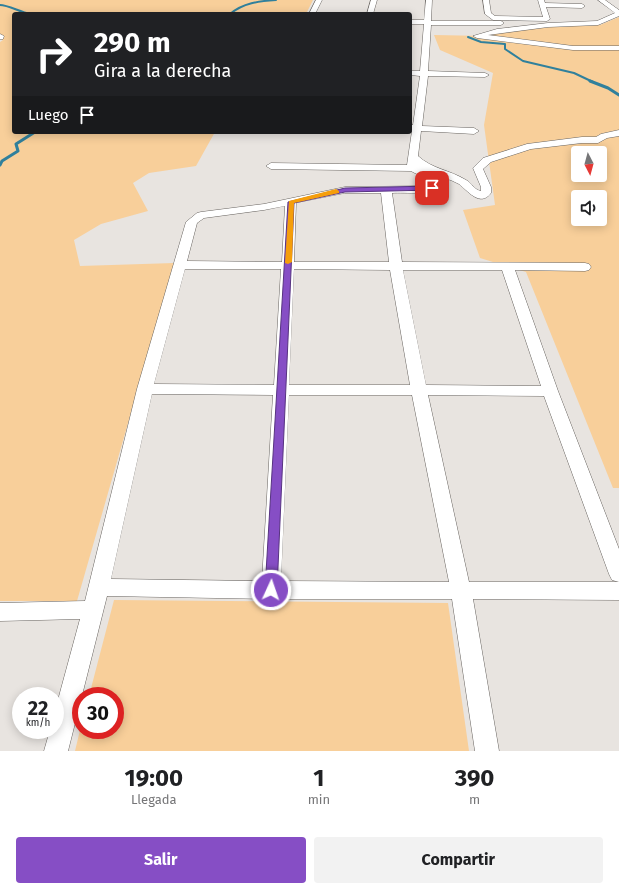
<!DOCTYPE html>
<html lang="es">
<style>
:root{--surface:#fff;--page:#f2f2f2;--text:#202124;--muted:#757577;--accent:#864ec5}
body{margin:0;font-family:"Fira Sans",sans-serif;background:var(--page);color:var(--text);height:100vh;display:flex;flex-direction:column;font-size:15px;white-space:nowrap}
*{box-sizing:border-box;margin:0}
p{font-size:13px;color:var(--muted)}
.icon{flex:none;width:22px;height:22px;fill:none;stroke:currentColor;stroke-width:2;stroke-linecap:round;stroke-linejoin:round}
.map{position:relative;height:751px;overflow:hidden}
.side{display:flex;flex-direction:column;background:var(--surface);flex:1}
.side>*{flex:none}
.banner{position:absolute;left:12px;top:12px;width:400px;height:122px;border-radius:4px;box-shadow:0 2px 10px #0003;background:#202124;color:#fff;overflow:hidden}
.needle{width:26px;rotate:174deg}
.buttons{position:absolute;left:571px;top:146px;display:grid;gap:8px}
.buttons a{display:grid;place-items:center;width:36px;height:36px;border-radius:4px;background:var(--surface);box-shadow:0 2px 10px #0003;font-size:20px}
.speed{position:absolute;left:12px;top:687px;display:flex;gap:8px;font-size:20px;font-weight:700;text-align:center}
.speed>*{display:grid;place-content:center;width:52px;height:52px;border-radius:50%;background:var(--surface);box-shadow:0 2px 10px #0003;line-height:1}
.speed small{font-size:10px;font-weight:400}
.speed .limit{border:6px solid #d22;background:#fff;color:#111}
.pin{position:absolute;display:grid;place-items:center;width:34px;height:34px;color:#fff;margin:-17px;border-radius:8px;box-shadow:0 2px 6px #0006}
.me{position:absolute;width:44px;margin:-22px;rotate:3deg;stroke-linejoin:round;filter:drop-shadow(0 0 3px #0008)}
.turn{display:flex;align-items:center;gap:14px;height:84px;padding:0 16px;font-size:18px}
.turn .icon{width:52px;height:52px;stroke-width:2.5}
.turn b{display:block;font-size:28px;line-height:34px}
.then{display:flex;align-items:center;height:38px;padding:0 16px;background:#0003;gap:8px;font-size:15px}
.eta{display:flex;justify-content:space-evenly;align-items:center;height:68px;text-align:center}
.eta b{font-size:24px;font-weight:700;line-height:28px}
.action{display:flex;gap:8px;margin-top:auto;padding:8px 16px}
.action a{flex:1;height:46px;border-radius:4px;background:var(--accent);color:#fff;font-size:16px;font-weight:700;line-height:46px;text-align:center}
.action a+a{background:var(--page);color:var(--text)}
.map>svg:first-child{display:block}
</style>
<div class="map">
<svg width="619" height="751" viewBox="0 0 619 751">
<rect width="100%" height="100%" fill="#e8e4e0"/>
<g fill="#f8cf9a" fill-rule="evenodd">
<polygon points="0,0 313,0 306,14 14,14 14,132 215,132 196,166 149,173 133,183 148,211 101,224 74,240 80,266 174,263 77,601 0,601 0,42 3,40 0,38"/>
<path d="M619 17V488H613L526 272 480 258 463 210 495 205 484 125 493 73 440 50 434 35 487 36 501 32 553 27 600 25ZM578 153H600V175H578ZM578 197H600V219H578Z"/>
<polygon points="114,600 448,603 469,751 75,751 81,726 81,730 115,730 115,696 89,696"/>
</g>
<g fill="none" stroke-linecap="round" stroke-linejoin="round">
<g stroke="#30809c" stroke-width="2">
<path d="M0 5C8 5 20 12 30 14"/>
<path d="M230 14C243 3 259 1 276 0"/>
<polyline points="468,37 481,42 505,44 505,49 523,61 574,73 593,82"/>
</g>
<g stroke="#30809c" stroke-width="3">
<polyline points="590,81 608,88 619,95"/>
<polyline points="0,165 2,161 18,151 16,144 35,132"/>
</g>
<defs>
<g id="street">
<polygon points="316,0 322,0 315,14 309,14"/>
<polygon points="371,0 377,0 373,14 367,14"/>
<path d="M426 0H432L431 21H501L504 23 501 25H431L428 71 485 73 489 75 485 77 428 76 422 126 474 128 479 131 474 134 421 131 418 156C432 169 450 170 466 180 472 183 474 190 481 191V187L473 168 483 158 527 144 582 137H596L601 134 619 130V136L607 138 598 143H582L531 149 491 162 483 169 491 187V193C480 208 467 190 459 184 450 179 441 177 432 173L442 185C434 196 405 192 392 193L402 262 585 263 589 264 591 267 589 270 585 271 515 270 558 391 619 549V582L612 580 609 574 544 396 428 395 469 582H619V600L473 599 499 751H475L452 599H271L107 596 68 751H44L50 730H55V711L80 619 0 621V603L85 601 137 389 186 222 197 213 201 212 264 204 345 187 423 186 431 184 426 179 411 171 271 169 266 166 271 163 407 165 412 131H410V125H413L420 76 410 75V71H420L424 24H410V20H424ZM345 193H381L389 262H294L296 203ZM285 206 282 262 187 261 197 223 204 218 264 210ZM185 269H281L274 385 154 384ZM294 269 390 270 410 385H289ZM403 270H502L541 386 426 385ZM152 394 273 395 262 581 111 579ZM289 395H412L449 582 281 581Z"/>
<polygon points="483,0 489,0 491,13 495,16 543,17 538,0 544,0 545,3 582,4 585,6 582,8 546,7 550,19 547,21 493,20 485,14"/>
<polygon points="598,0 605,0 619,10 619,16 598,25 548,27 488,35 573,46 619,46 619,50 573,50 477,38 473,36 497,29 548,23 597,21 615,13"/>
<polygon points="0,34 4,36 3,39 0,39"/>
</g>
</defs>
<use href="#street" stroke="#686460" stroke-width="1"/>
<use href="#street" fill="#fff" fill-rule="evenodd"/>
</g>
<polygon fill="#864ec5" stroke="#573380" points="432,186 434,187 434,190 345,192 294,203 277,590 275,594 271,596 267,594 265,590 288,202 345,188"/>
<polygon fill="#f59e0b" points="336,189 339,191 339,193 294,203 292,262 288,264 285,263 289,201"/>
</svg>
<div class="buttons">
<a><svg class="needle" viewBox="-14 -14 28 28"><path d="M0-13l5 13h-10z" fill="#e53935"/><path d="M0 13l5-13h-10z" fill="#757577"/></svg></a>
<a><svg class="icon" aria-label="sound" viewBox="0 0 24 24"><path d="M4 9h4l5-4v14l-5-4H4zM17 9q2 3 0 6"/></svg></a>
</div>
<div class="speed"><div>22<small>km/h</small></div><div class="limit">30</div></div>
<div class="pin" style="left:432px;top:188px;background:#d93025"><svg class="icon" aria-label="arrive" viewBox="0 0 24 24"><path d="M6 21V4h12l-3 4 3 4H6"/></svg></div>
<svg class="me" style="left:271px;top:590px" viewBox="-20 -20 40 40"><circle r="17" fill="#864ec5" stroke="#fff" stroke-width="3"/><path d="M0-11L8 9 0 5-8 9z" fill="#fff"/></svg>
<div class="banner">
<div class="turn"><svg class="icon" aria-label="right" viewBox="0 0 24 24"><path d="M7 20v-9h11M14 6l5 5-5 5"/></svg><div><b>290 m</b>Gira a la derecha</div></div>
<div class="then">Luego<svg class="icon" aria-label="arrive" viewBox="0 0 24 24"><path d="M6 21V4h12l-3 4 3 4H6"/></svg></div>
</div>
</div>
<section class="side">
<div class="eta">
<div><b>19:00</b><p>Llegada</p></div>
<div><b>1</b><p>min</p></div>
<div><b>390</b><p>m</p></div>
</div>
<div class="action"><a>Salir</a><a>Compartir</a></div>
</section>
